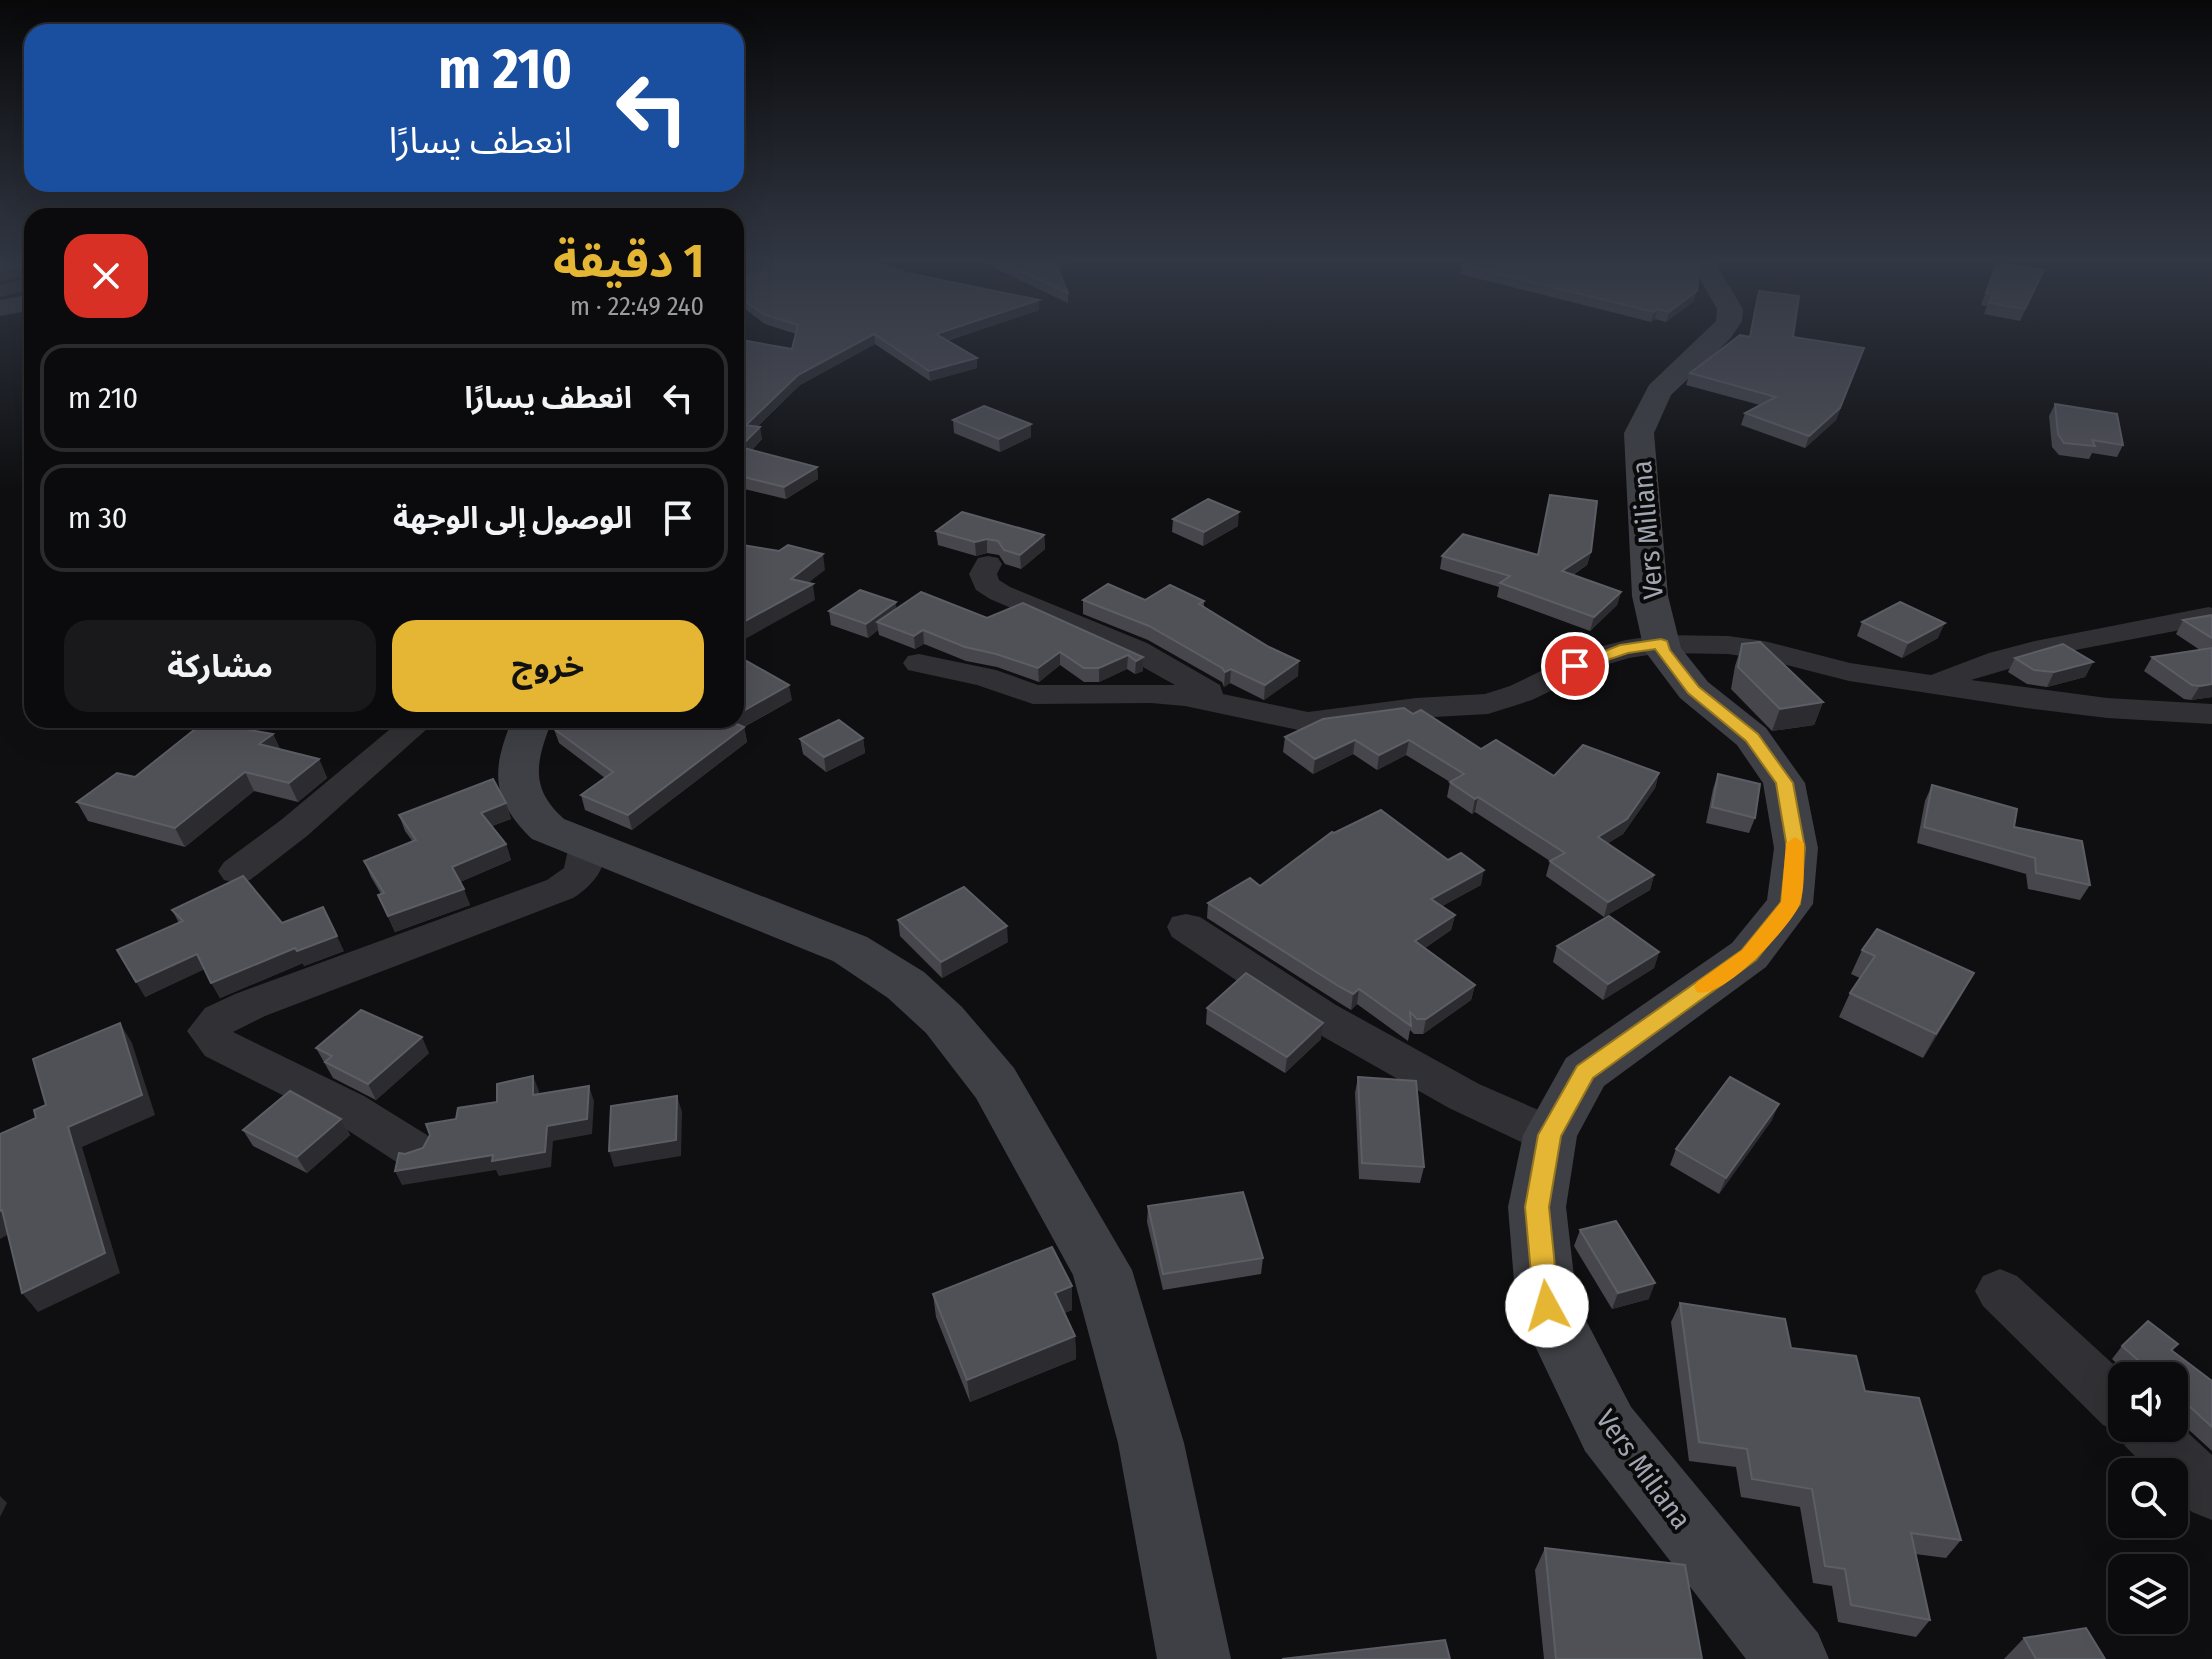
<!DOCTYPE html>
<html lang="ar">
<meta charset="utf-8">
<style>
:root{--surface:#0b0b0d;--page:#19191b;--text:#f1f3f6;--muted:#9a9b9d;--line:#2b2b2e;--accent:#e5b633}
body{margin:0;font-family:"Fira Sans Condensed","Noto Sans Arabic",sans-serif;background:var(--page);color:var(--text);direction:rtl;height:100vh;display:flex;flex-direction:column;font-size:30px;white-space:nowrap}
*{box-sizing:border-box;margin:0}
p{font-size:26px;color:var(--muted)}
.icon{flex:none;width:44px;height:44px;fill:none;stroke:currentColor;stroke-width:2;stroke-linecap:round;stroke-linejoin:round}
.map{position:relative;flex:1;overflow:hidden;direction:ltr}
.side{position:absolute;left:24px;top:208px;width:720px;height:520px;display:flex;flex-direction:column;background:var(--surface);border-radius:24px;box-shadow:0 8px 32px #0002,0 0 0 2px var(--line);direction:rtl}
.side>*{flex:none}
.top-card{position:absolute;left:24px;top:24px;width:720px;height:168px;border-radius:24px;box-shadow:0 8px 32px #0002,0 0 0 2px var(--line);direction:rtl;background:#1a4fa0;color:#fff;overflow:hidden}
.buttons{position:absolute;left:2108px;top:1362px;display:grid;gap:16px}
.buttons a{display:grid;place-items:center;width:80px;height:80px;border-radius:16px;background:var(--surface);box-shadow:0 8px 32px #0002,0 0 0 2px var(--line);font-size:40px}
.pin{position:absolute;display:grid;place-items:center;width:68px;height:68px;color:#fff;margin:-34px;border:4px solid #fff;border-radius:50%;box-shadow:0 2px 8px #0007}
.me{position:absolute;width:88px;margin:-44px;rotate:354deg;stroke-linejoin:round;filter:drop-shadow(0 0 6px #0008)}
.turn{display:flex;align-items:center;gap:28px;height:168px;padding:0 40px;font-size:36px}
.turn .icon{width:104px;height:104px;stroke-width:2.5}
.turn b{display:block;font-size:56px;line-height:68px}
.round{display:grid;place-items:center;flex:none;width:84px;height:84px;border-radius:24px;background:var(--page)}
.overview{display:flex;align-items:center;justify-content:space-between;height:136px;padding:0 40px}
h1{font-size:48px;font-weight:700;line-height:60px;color:var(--accent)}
.action{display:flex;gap:16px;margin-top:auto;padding:16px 40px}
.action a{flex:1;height:92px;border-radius:24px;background:var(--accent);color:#111;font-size:32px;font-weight:700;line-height:92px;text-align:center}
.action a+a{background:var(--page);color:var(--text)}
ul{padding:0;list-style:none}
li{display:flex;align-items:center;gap:24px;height:108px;margin:0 16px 12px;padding:0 24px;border:4px solid var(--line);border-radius:24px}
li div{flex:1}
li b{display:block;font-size:30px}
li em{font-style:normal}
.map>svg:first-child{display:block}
</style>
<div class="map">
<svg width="2212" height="1659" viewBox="0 0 2212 1659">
<rect width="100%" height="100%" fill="#0f0f11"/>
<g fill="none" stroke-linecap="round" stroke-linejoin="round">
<g fill="#313135" fill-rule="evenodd">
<polygon points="32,277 32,289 0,297 0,285"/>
<polygon points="988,556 998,558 1002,564 997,574 999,580 1010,587 1147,643 1220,685 1223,694 1308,712 1416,698 1485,694 1510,686 1580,652 1626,640 1661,635 1728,636 1764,641 1850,663 1931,675 1989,653 2035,641 2209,607 2212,608 2212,624 2070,651 1971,680 2107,698 2212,704 2212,724 2107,718 2026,708 1849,681 1763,659 1728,654 1661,653 1629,658 1602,666 1532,700 1488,714 1416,718 1308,732 1185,706 1151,703 1033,704 977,685 908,670 903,663 908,656 919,654 996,670 1038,685 1175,685 1125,657 990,599 976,590 969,574 978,558"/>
<polygon points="401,720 437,720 307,836 250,880 237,883 224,880 218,871 224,862 281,820"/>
<path d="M587 833 600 837C615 860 593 886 573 898L265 1016 233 1032 364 1096 427 1135 434 1148 427 1161 411 1166 395 1161 332 1120 205 1056 187 1031 205 1008 235 994 547 880 564 868 569 845 574 837Z"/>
<polygon points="1186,914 1200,917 1336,1005 1479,1084 1566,1122 1572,1135 1566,1148 1550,1153 1534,1148 1449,1108 1306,1027 1172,937 1167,927 1172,917"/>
<polygon points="2000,1269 2017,1276 2126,1376 2122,1376 2122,1428 2174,1428 2174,1420 2212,1455 2212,1520 2192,1512 2174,1494 2174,1472 2151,1472 2125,1446 2118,1431 2103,1425 1983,1306 1975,1291 1983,1276"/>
</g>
<g fill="#3f4045" fill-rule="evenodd">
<path d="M736 259H757L767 268C762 281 749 287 736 290V273L742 270 736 266Z"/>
<polygon points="1689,259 1713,259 1743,309 1742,321 1730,339 1671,395 1654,433 1668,596 1681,648 1708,682 1766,728 1805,783 1818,848 1813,904 1766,967 1604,1086 1577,1136 1566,1207 1577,1303 1631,1407 1818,1633 1829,1659 1746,1659 1585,1451 1516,1306 1508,1207 1523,1135 1566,1058 1732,943 1767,900 1774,848 1763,783 1737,745 1680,698 1644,650 1632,596 1624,433 1649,385 1716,321 1717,309"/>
<polygon points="32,294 32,310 0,316 0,300"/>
<path d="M512 720H552C537 760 528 787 564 819L867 937 924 972 962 1007 1014 1068 1132 1270 1184 1443 1231 1659H1157L1118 1443 1073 1275 976 1098 926 1033 888 998 833 961 532 839C491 799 491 771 512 720Z"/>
</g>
</g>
<g fill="#46464c">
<polygon points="760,259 864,259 907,273 1039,310 947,341 977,368 930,381 875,344 800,385 757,427 762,439 752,450 817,467 818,479 786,499 736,487 736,339 792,349 796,334 765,324 736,302 736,283 759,273 765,263"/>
<polygon points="976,259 1078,259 1058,270 1068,293 1068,303"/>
<polygon points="1997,263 2044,270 2020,321 1984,314 1987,306 1981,305"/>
<polygon points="1462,265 1694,301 1666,322 1655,319 1651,322 1460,274"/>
<polygon points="1759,291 1793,337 1864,348 1836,420 1805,448 1741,425 1745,413 1760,405 1686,385 1690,373 1749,337"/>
<polygon points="2055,404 2123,445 2117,457 2092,453 2089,459 2059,455 2052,447 2049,416"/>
<polygon points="953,420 1031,424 1031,437 1000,452 954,433"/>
<polygon points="1173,519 1238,526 1203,546 1172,532"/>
<polygon points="936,531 1044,535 1045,549 1021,569 1005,564 999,555 987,553 976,556 938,545"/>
<polygon points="1591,552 1587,565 1573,575 1621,592 1617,605 1590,631 1497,597 1499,587 1440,569 1442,556 1538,555"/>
<polygon points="1083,600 1204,601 1204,607 1298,676 1264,700 1230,683 1224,687 1222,682 1148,640 1083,614"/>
<polygon points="896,609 987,618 1143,657 1143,671 1135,674 1127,669 1099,682 1084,682 1060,665 1039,682 997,667 966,661 924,644 915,649 879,635 878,630 868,638 831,625 829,611"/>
<polygon points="2212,615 2212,697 2191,700 2184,699 2144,671 2152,657 2200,650 2176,634 2183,620"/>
<polygon points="1862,622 1938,638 1902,658 1857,636"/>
<polygon points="1742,644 1823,702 1814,725 1772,731 1731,689 1735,666"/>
<polygon points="2015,658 2093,662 2085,677 2047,687 2027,684 2008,672"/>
<polygon points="792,700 744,727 747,742 632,830 585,810 581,795 605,778 559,743 554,729"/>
<polygon points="1413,714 1481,749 1554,776 1659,773 1655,788 1623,834 1608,843 1654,875 1650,890 1604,917 1546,876 1550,861 1475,812 1472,814 1447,797 1450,782 1406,755 1377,770 1353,754 1313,774 1283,752 1285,737"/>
<polygon points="273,734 280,749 319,759 327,778 298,802 254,791 185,847 88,821 77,802 135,777"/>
<polygon points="863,738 865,753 826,772 803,754 800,739"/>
<polygon points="1718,774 1755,818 1749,833 1706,823 1713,789"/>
<polygon points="1932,785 2014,827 2090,885 2080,900 2028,889 2026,874 1917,843 1925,801"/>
<polygon points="506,803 511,819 492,826 506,844 511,860 460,882 470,905 395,932 378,895 381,894 371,877 364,861 413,842 405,831 399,815"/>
<polygon points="1334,833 1448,860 1481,885 1442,906 1455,915 1451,930 1425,948 1475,985 1471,1000 1423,1034 1414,1034 1410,1030 1408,1041 1357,1004 1351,1010 1338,1002 1207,918 1208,903 1260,886"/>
<polygon points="172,910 282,923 344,951 304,966 303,963 220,998 204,969 145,997 179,923"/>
<polygon points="898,920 1008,942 942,978 900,936"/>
<polygon points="1557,946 1659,952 1654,968 1603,1000 1553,962"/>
<polygon points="1862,950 1974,973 1961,996 1923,1058 1839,1017 1850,993 1860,978 1851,974"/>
<polygon points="1207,1008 1321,1039 1285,1073 1206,1024"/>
<polygon points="316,1048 429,1053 376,1100 333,1078"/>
<polygon points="1358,1077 1424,1167 1420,1183 1359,1179 1355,1093"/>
<polygon points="341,1119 350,1135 307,1173 253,1146 243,1130"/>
<polygon points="1772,1120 1719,1194 1670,1165 1676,1149"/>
<polygon points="1148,1206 1263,1258 1261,1274 1163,1290 1147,1222"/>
<polygon points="1580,1230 1649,1299 1612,1309 1574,1246"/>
<polygon points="933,1294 1072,1310 1064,1313 1075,1336 1076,1359 970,1402 936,1317"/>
<polygon points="1680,1303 1791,1348 1865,1391 1961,1540 1946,1558 1915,1554 1930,1620 1916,1637 1838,1622 1832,1586 1813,1583 1800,1507 1741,1497 1736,1467 1689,1461 1671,1322"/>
<polygon points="2178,1344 2172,1351 2212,1381 2212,1451 2177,1419 2174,1422 2174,1376 2128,1376 2128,1374 2112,1359 2122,1346"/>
<polygon points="1545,1548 1702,1659 1544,1659 1535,1570"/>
<polygon points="2024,1638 2105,1659 2004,1659"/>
</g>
<g fill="#2c2c30">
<polygon points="1062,259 1078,259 1056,272 1055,262"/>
<polygon points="29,265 32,275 0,282 0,271"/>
<polygon points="1697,291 1694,301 1666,322 1669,312"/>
<polygon points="1039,300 1039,310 936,344 936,334"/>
<polygon points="1657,309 1655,319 1651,322 1654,312"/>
<polygon points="874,334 875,344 800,385 746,437 744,427 798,375"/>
<polygon points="1864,348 1836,420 1805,448 1809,436"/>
<polygon points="977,358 977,368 930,381 929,371"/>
<polygon points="1031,424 1031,437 1000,452 999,439"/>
<polygon points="760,427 762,439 743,459 740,447"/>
<polygon points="817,467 818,479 786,499 784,487"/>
<polygon points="1239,512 1238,526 1203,546 1204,532"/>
<polygon points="1044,535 1045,549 1021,569 1020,555"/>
<polygon points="987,539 987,553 976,556 975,542"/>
<polygon points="1591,552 1587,565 1558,584 1562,571"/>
<polygon points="823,554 825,570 794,594 813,584 815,600 736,644 736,626 791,579"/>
<polygon points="1621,592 1617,605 1590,631 1594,617"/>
<polygon points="896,602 897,617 877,622 878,630 868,638 866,624"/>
<polygon points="1945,623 1938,638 1902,658 1908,643"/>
<polygon points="923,630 924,644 915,649 914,636"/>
<polygon points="1060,652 1060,665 1039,682 1038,668"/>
<polygon points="1128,655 1127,669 1099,682 1099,668"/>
<polygon points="1143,657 1143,671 1135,674 1136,661"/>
<polygon points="1299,661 1298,676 1264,700 1265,685"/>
<polygon points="2093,662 2085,677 2047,687 2054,672"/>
<polygon points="1231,669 1230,683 1224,687 1225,672"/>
<polygon points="2212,684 2212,697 2191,700 2200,686"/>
<polygon points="789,685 792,700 729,735 726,720 736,720 736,715"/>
<polygon points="1823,702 1814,725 1772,731 1780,709"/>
<polygon points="744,727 747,742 632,830 628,815"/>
<polygon points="273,734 281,752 259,744"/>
<polygon points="863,738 865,753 826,772 824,757"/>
<polygon points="1355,740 1353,754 1313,774 1315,759"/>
<polygon points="1409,740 1406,755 1377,770 1379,755"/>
<polygon points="319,759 327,778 298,802 289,783"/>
<polygon points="245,772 254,791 185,847 175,828"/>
<polygon points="1659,773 1655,788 1623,834 1594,852 1598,837"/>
<polygon points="1478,797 1475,812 1472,814 1475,799"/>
<polygon points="506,803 511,819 487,828 481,813"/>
<polygon points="506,844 511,860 458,883 452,867"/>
<polygon points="1484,870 1481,885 1428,914 1431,899"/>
<polygon points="1654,875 1650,890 1604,917 1608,902"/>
<polygon points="464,889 470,905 395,932 388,916"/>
<polygon points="1455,915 1451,930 1413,956 1415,941"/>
<polygon points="1007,926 1008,942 942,978 941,962"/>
<polygon points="337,936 344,951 304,966 303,963 220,998 211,983 295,948"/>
<polygon points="1659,952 1654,968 1603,1000 1608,984"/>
<polygon points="197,954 205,969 145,997 136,982"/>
<polygon points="1974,973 1961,996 1923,1058 1936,1034"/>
<polygon points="1475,985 1471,1000 1423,1034 1426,1019"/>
<polygon points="1359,989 1357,1004 1351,1010 1353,994"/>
<polygon points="120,1023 132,1043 155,1115 82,1147 120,1273 38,1312 22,1293 68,1127"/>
<polygon points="1323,1023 1321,1039 1285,1073 1287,1057"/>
<polygon points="422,1037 429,1053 376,1100 368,1084"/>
<polygon points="533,1076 539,1091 539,1110 533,1095"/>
<polygon points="589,1086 594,1101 592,1134 553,1141 551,1167 499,1176 496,1170 402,1185 395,1171 493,1155 547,1126"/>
<polygon points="677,1096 682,1112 681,1156 614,1167 609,1151"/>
<polygon points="1779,1104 1772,1120 1719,1194 1726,1178"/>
<polygon points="341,1119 350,1135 307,1173 297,1157"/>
<polygon points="2,1210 18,1229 0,1239 0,1211"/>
<polygon points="1655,1283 1649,1299 1612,1309 1618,1293"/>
<polygon points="1072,1286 1072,1310 1056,1317 1055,1293"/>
<polygon points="1075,1336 1076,1359 970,1402 967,1380"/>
<polygon points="0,1496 7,1503 0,1517"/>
</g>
<g fill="#505057" stroke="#5c5e65" stroke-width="2">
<polygon points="0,259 32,259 32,308 26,303 30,300 29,265 0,271"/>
<polygon points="768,259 864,259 907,273 1039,300 936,334 977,358 929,371 874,334 798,375 746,425 736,424 736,339 792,349 798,325 763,314 736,294 736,283 759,273"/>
<polygon points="995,259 1062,259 1055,262 1068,293"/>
<polygon points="1472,259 1695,259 1699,268 1697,291 1669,312 1657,309 1654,312 1462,265"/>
<polygon points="1997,263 2044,270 2025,309 1989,303 1993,294 1986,293"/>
<polygon points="1759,291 1799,296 1793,337 1864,348 1840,408 1809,436 1745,413 1776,397 1690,373 1740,335 1750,337"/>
<polygon points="2055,404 2117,414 2123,445 2092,440 2095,446 2064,443 2058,434"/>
<polygon points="984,406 1031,424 999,439 953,420"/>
<polygon points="736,424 760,427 740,447 817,467 784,487 736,475"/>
<polygon points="1550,495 1597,501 1591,552 1562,571 1621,592 1594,617 1500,583 1510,576 1442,556 1463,534 1538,555"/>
<polygon points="1208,499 1239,512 1204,532 1173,519"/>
<polygon points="962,512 1044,535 1020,555 1004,550 998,541 987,539 975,542 936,531"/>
<polygon points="736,544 779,551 788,545 823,554 791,579 813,584 736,626"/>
<polygon points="1108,584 1145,600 1170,585 1204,601 1199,604 1269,647 1299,661 1265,685 1231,669 1225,672 1222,668 1149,626 1083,600"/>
<polygon points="860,590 896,602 866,624 829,611"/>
<polygon points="921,592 987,618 1023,603 1143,657 1136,661 1128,655 1099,668 1084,668 1060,652 1038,668 996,654 965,647 923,630 914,636 877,622"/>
<polygon points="1900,602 1945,623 1908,643 1862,622"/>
<polygon points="2212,615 2212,638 2183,620"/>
<polygon points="1760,642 1823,702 1780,709 1738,667 1742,644"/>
<polygon points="2063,644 2093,662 2054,672 2034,670 2015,658"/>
<polygon points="2212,648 2212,684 2200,686 2192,685 2152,657"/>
<polygon points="736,655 789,685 736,715"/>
<polygon points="1404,708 1413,714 1421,710 1481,749 1496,740 1554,776 1583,745 1659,773 1627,819 1598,837 1654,875 1608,902 1550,861 1565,853 1478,797 1475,799 1450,782 1464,774 1409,740 1379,755 1355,740 1315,759 1285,737 1323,719"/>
<polygon points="573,720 727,720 744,727 628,815 581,795 613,772 554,729"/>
<polygon points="839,720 863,738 824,757 800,739"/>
<polygon points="204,722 273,734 259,744 319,759 289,783 245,772 175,828 77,802 117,773 135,777"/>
<polygon points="1718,774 1760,784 1755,818 1712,807"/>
<polygon points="493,779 506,803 481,813 506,844 452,867 464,889 388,916 378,895 384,893 364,861 416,840 399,815"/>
<polygon points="1932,785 2017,809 2014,827 2082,841 2090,885 2036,873 2035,858 1924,827"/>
<polygon points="1381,810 1448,860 1461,853 1484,870 1431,899 1455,915 1415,941 1475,985 1426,1019 1417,1019 1410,1012 1411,1026 1359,989 1353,994 1340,987 1208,903 1250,878 1260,886 1332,832 1334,833"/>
<polygon points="243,876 282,923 323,907 337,936 297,951 295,948 211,983 197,954 136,982 117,950 183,921 172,910"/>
<polygon points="964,887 1007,926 941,962 898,920"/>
<polygon points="1609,916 1659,952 1608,984 1557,946"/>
<polygon points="1877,929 1974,973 1936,1034 1850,993 1875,956 1862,950"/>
<polygon points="1246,973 1323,1023 1287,1057 1207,1008"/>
<polygon points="361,1010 422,1037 368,1084 325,1062 332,1056 316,1048"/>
<polygon points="120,1023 142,1095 68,1127 105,1253 22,1293 2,1210 0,1211 0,1134 36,1118 34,1110 46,1105 33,1059"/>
<polygon points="533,1076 533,1095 589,1086 587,1119 547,1126 545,1152 492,1161 493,1155 395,1171 399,1153 405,1154 423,1148 430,1135 426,1124 456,1119 458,1108 497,1102 497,1084"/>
<polygon points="1358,1077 1416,1081 1424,1167 1362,1163"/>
<polygon points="1730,1077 1779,1104 1726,1178 1676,1149"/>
<polygon points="290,1091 341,1119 297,1157 243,1130"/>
<polygon points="677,1096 676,1140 609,1151 611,1106"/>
<polygon points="1243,1192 1263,1258 1163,1274 1148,1206"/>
<polygon points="1616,1221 1655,1283 1618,1293 1580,1230"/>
<polygon points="1052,1247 1072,1286 1055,1293 1075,1336 967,1380 933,1294"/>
<polygon points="1680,1303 1785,1319 1791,1348 1856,1356 1865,1391 1919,1398 1961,1540 1911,1533 1930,1620 1851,1605 1845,1569 1825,1566 1812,1489 1752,1479 1747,1449 1699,1442"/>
<polygon points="2148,1321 2178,1344 2171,1350 2212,1381 2212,1427 2188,1405 2184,1405 2183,1412 2174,1412 2174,1376 2136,1376 2139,1361 2122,1346"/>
<polygon points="1545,1548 1685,1565 1702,1659 1556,1659"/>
<polygon points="2086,1628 2105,1659 2036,1659 2024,1638"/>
<polygon points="1445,1640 1450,1659 1282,1659"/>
</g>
<linearGradient id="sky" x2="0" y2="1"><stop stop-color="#080809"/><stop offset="0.53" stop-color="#313743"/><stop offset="1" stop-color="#313743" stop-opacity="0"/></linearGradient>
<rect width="2212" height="491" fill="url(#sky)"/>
<polygon fill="#e5b633" stroke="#957621" stroke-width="2" points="1661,639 1667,641 1670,650 1699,687 1758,734 1793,783 1805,848 1800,904 1756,960 1593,1078 1561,1136 1549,1207 1559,1306 1556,1314 1547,1317 1538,1314 1534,1306 1525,1207 1538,1135 1577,1066 1742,950 1781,902 1787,848 1776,783 1746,741 1688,693 1655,649 1628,653 1575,671 1567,666 1620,645"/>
<path fill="#f59e0b" d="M1795 837 1804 843C1803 861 1806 889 1799 906 1788 929 1723 1000 1697 992L1694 987 1697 982 1742 950 1781 902 1786 843Z"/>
<g text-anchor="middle" stroke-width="8" stroke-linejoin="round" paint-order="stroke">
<g font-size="28" fill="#a1a5b1" stroke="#0a0a0b">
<text transform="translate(1647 530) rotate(-95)" y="10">Vers Miliana</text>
<text transform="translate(1644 1469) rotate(54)" y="10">Vers Miliana</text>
</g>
</g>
</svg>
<div class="buttons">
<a><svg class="icon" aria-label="sound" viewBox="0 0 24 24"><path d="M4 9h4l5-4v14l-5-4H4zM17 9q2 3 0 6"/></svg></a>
<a><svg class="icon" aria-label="search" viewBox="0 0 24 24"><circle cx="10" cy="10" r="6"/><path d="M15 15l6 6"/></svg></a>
<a><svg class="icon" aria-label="layers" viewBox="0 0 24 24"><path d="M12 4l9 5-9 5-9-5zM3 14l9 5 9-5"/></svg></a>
</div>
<div class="pin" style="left:1575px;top:666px;background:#d93025"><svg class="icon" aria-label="arrive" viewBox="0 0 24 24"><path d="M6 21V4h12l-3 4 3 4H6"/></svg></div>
<svg class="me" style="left:1547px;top:1306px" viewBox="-20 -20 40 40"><circle r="19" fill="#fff"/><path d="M0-13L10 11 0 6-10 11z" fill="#e5b633"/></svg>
<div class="top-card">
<div class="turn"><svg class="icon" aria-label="left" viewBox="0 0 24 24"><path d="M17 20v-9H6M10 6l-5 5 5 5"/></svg><div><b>210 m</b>انعطف يسارًا</div></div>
</div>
<section class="side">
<div class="overview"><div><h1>1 دقيقة</h1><p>240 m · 22:49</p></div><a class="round" style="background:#d93025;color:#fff"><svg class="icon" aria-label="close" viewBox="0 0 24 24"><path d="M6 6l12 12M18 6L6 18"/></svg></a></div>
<ul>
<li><svg class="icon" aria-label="left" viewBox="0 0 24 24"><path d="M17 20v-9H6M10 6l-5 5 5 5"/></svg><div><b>انعطف يسارًا</b></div><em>210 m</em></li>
<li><svg class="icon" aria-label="arrive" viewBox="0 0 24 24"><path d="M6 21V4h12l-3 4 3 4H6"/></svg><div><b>الوصول إلى الوجهة</b></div><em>30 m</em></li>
</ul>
<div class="action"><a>خروج</a><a>مشاركة</a></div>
</section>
</div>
